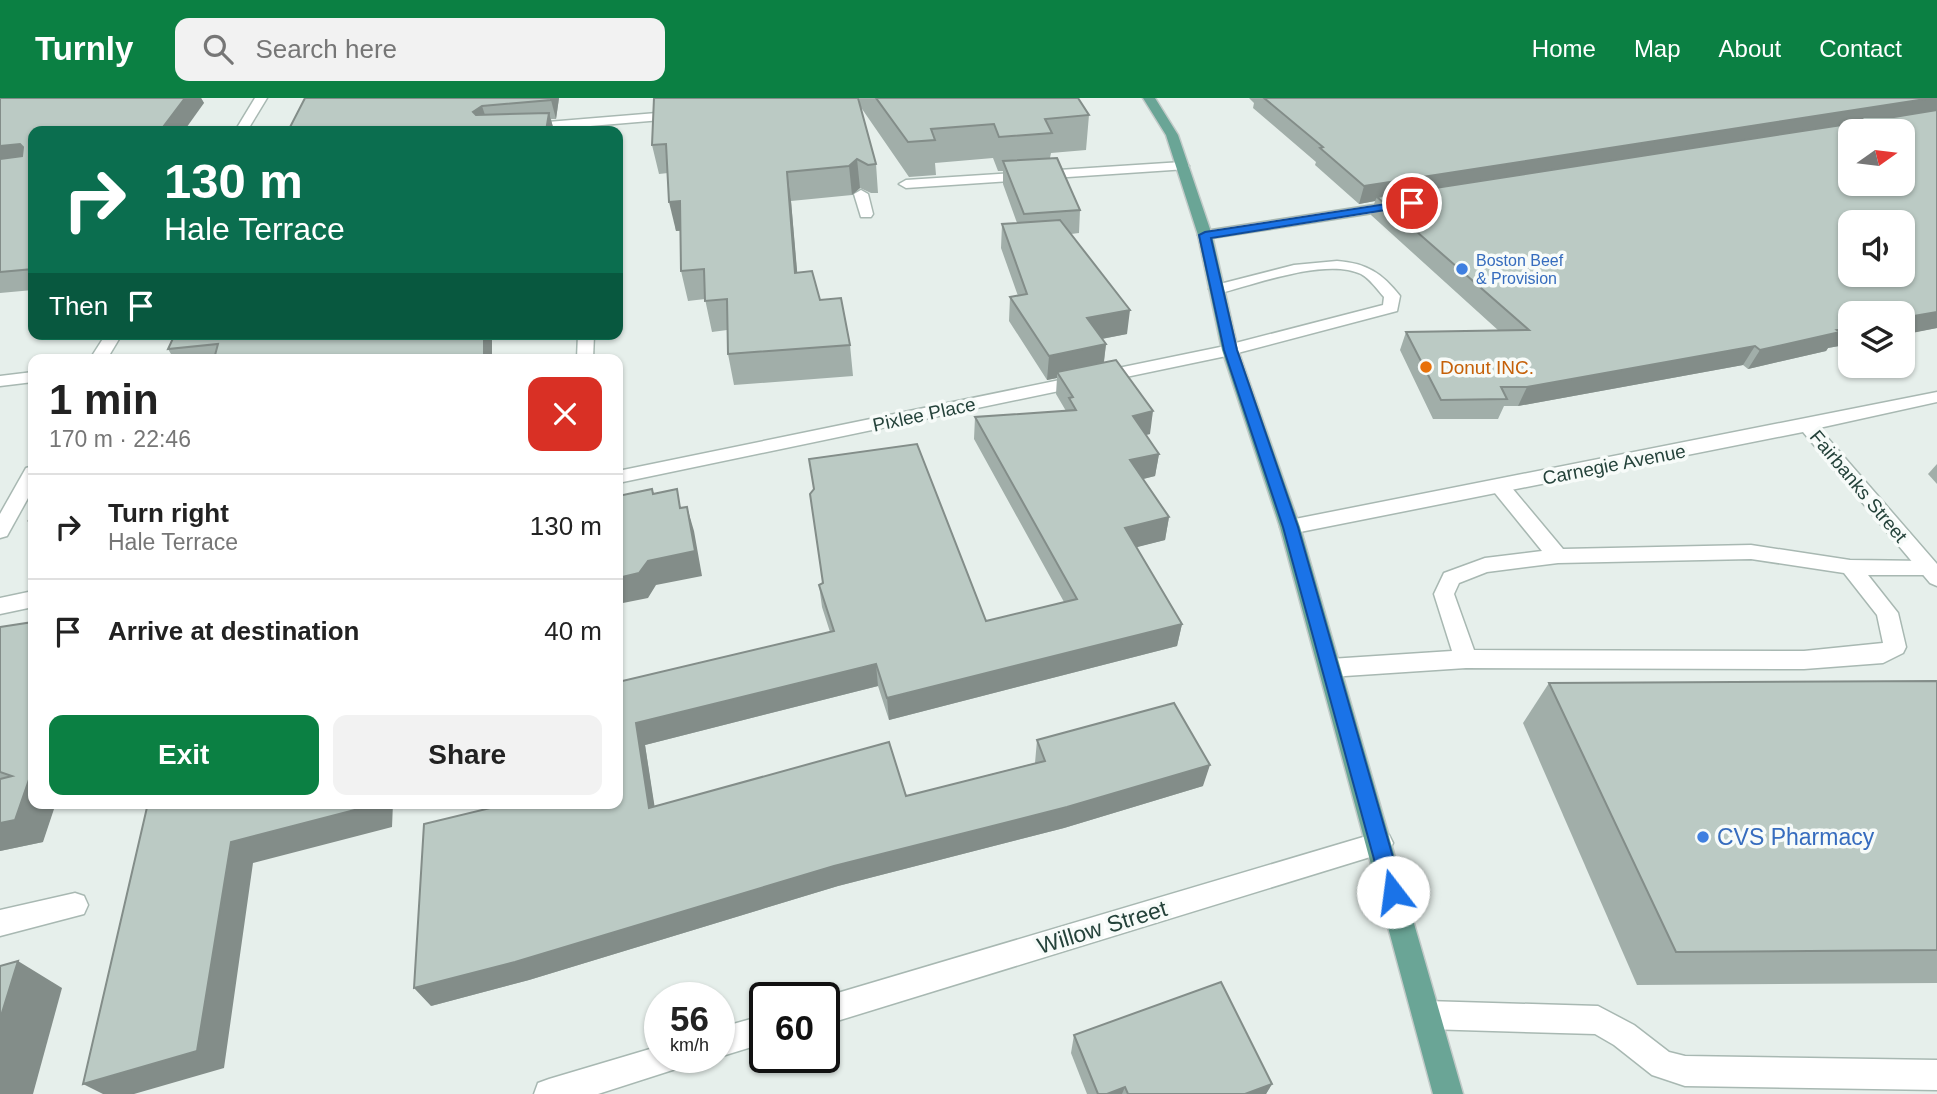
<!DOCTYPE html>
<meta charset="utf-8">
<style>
:root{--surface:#fff;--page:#f2f2f2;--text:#222;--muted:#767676;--line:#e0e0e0;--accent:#0b8043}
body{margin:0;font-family:Helvetica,sans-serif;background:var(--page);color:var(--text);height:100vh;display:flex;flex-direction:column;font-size:26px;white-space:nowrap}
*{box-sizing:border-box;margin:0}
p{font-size:23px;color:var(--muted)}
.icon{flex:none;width:38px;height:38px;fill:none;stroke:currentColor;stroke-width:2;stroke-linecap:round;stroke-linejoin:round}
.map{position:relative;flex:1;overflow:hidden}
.details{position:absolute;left:28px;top:256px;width:595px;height:455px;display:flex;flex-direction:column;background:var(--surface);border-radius:14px;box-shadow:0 2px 5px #0004}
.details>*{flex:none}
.guide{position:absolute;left:28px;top:28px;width:595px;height:214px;border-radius:14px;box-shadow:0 2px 5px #0004;background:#0b6e4f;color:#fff;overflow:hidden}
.needle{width:46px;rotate:76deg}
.fabs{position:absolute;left:1838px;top:21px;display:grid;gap:14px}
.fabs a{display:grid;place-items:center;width:77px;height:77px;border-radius:14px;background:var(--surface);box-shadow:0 2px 5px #0004;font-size:35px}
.speed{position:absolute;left:644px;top:884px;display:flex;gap:14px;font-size:35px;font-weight:700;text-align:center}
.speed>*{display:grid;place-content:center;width:91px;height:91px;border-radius:50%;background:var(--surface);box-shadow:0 2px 5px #0004;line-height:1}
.speed small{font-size:18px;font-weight:400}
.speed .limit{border:4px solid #111;border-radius:10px;background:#fff;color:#111}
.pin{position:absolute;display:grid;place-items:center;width:60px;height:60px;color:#fff;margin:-30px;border:4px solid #fff;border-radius:50%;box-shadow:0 2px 7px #0007}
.me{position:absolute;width:77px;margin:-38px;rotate:345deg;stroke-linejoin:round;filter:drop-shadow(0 0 5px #0008)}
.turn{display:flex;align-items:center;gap:24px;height:147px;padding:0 21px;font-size:32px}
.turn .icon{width:91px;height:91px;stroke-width:2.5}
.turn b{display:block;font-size:49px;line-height:60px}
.then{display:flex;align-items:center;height:66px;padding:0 21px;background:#0003;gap:14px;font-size:26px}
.round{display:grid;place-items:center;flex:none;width:74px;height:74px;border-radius:14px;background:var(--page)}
.overview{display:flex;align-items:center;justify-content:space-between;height:119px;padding:0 21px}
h1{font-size:42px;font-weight:700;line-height:52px}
.cta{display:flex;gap:14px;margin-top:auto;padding:14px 21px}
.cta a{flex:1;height:80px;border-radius:14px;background:var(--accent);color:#fff;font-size:28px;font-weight:700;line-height:80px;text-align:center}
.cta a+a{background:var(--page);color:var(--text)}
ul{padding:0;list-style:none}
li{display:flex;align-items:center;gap:21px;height:105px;padding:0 21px;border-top:2px solid var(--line)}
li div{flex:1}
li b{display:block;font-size:26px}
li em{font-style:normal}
header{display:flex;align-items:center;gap:42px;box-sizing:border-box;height:98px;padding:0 35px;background:var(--accent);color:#fff}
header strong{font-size:33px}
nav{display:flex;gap:38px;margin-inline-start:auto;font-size:24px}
.search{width:490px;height:63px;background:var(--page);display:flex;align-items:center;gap:18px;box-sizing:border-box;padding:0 24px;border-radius:14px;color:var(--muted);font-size:26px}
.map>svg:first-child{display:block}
</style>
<header>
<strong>Turnly</strong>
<div class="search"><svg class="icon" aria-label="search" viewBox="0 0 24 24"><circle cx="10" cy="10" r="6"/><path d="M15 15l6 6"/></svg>Search here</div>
<nav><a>Home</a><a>Map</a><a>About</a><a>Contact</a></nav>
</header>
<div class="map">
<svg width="1937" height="996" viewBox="0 0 1937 996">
<rect width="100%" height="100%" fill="#e6efeb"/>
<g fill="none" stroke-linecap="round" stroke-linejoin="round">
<defs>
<g id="service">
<polygon points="1182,64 1189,68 1187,71 906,90 899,86 906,82"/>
<polygon points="861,92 868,96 873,116 871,119 861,119 854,96"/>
<path d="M1337 163C1366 165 1382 175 1400 198L1397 213 1230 257 1224 256 1222 252 1224 248 1383 207 1384 199C1377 191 1370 181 1361 176 1326 159 1253 187 1217 196L1209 191 1212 188 1294 167Z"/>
<path d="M1500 383 1507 384 1563 451 1751 447 1850 462 1928 463 1935 465 1937 472 1928 477H1868L1898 515 1906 549 1903 555 1883 565 1804 571 1466 570 1330 579 1322 576 1319 570 1322 564 1330 561 1452 553 1434 496 1444 475 1485 460 1542 453 1490 389 1493 384ZM1751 461 1844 475 1877 517 1883 545 1804 553 1474 552 1454 496 1459 485 1487 474 1558 465Z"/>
<polygon points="75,795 84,798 88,807 84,816 0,838 0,812"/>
<polygon points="1426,903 1598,908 1634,927 1669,954 1685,958 1937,962 1937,992 1685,988 1652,977 1614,947 1595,936 1426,931 1416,927 1412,917 1416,907"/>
</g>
<g id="minor">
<polygon points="255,0 267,0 247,33 235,33"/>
<polygon points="681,13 685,14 685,20 531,33 482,33 488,29"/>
<polygon points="1400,103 1405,104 1405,110 1205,141 1198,137 1205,133"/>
<polygon points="106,236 122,236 107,261 90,261"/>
<polygon points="578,236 594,236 593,261 577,261"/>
<polygon points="1230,247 1236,248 1238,252 1236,256 618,385 618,373"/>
<polygon points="33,274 33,284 0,288 0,278"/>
<polygon points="1937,294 1937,304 1819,330 1937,466 1937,488 1930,485 1803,334 1290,436 1283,434 1280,429 1283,424 1290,422"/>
<polygon points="33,368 33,391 7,438 0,440 0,416 26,370"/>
<polygon points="33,493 33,509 0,516 0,500"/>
<polygon points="1380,734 1389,737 1393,745 1389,753 1380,756 824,927 824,899"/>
<polygon points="765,917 765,945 719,959 718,959 719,930"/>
<polygon points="660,948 660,959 687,959 682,969 598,996 534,996 538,985 549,981"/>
</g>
<polygon id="primary" points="1143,0 1155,0 1178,37 1212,137 1238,252 1300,429 1463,996 1433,996 1280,429 1222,252 1198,137 1166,37"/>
</defs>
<use href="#service" stroke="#a8b8b2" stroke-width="3"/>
<use href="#minor" stroke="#a8b8b2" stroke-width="3"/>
<use href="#primary" stroke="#c2cac8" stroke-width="3"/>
<use href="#service" fill="#fff" fill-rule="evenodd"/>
<use href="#minor" fill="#fff" fill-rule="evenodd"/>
<use href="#primary" fill="#6aa596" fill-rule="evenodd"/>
</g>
<g fill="#a1aea9">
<polygon points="0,0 201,0 204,5 33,33 33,192 0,195"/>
<polygon points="305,0 559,0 556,21 551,21 554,33"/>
<polygon points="859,0 1078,0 1089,17 1086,52 1051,55 1050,60 1080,112 1079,135 1071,136 1127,236 1102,241 1106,246 1104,264 1150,336 1146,337 1159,356 1155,378 1143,381 1169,419 1165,442 1136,449 1182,526 1177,548 889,622 878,588 645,647 654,708 906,698 1035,665 1037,642 1203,688 1064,730 838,788 529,882 431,908 618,705 618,584 830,534 822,509 819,487 986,523 1064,504 974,341 975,319 1066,313 1056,296 1057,280 1047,282 1009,223 1010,199 1018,198 1001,150 1002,126 1017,125 1003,86 1003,73 998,73 993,60 935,65 936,77 909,79 860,8 876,66 878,95 871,95 860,90 852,97 791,103 797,175 820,202 850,247 853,278 734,287 728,256 727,232 712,234 705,201 688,203 681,173 680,133 676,133 668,75 659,76 652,47 860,8"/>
<polygon points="1249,0 1937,0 1937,230 1828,250 1826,253 1748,271 1743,267 1518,308 1504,308 1498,321 1433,321 1400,252 1406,234 1499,233 1371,117 1375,103 1359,106 1315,67 1316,64 1253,10 1254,5"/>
<polygon points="175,236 492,236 492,261 174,261 168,251"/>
<polygon points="1937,366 1937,386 1928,376"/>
<polygon points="0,529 43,744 0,753"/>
<polygon points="1937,583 1937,885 1637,887 1523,625 1549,585"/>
<polygon points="1074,937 1272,986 1266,996 1087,996 1071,955"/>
</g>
<g fill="#838d89">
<polygon points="185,0 201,0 204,5 184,33 160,33"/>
<polygon points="551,0 559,0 556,21 551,2"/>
<polygon points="1932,0 1937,0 1937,14 1860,27 1863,19 1858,27 1377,99 1375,103 1359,106 1364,88"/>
<polygon points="482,8 488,26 479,33 473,14"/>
<polygon points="549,15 554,33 546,33"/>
<polygon points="20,46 33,64 0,67 0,48"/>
<polygon points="857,61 860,90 852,97 849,68"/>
<polygon points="787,74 791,103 800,206 795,175"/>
<polygon points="680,103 686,132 676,133 669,104"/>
<polygon points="1130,212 1127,236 1085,244 1087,220"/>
<polygon points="1937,214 1937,230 1902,237 1902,220"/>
<polygon points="1850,230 1850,246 1828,250 1826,253 1748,271 1760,252"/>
<rect x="484" y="236" width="8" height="25"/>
<polygon points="1106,246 1103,270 1057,274 1057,280 1047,282 1049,258"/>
<polygon points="1755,248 1743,267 1518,308 1527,289"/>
<polygon points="1153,313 1150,336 1129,340 1133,318"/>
<polygon points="1159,356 1155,378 1127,385 1130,362"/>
<polygon points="687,409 694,433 702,478 656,487 648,500 618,506 618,480"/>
<polygon points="1169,419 1165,442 1122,453 1125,430"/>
<polygon points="1182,526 1177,548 889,622 887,600"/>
<polygon points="876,566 878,588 645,647 658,730 649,710 636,625"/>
<polygon points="1210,667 1203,688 1064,730 838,788 529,882 431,908 414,890 834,768"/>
<polygon points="33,670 33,705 56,705 43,744 0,753 0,725"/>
<polygon points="375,705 393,705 392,729 253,765 224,970 134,996 103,996 83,986 231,744"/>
<polygon points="18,863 62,890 33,996 0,996 0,921"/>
<polygon points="1272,986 1266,996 1245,996"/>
<polygon points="1125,989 1122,996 1107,996"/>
</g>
<g fill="#bbcac4" stroke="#838d89" stroke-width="2" fill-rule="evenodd">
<polygon points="0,0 185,0 160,33 33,33 33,171 0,174 0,61 22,58 23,49 20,46 0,48"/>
<polygon points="305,0 551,0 551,2 482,8 473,14 476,17 549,15 546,33 288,33"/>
<polygon points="654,0 858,0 876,66 868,67 857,61 849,68 787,74 795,175 812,173 820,202 841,200 850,247 728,256 727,201 705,203 704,171 681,173 680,103 669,104 666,46 652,47"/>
<polygon points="876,0 1078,0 1089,17 1045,21 1052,35 999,39 994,26 931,31 935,42 908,44"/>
<polygon points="1264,0 1932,0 1364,88 1320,50 1323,49"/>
<path d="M1937 12V214L1902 220V215H1850V230L1837 232 1840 234 1760 252 1755 248 1527 289H1501L1507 301 1441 302 1406 234 1529 232 1377 99 1861 24 1863 19H1894ZM1850 33H1902V86H1850ZM1850 124H1902V177H1850Z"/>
<polygon points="1057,60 1080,112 1024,116 1003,63"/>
<polygon points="1060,122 1130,212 1087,220 1106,246 1049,258 1010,199 1027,196 1002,126"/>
<polygon points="175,236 484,236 484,261 214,261 218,246 168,251"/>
<polygon points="1116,262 1153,313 1133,318 1159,356 1130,362 1169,419 1125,430 1182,526 887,600 876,566 636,625 649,710 889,644 906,698 1045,663 1037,642 1174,605 1210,667 1067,709 834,768 515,864 414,890 424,726 511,705 618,705 618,584 834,533 819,487 823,485 810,396 814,391 809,361 917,346 986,523 1077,501 975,319 1076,312 1069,300 1073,299 1057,274"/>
<polygon points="652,391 653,396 677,391 680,410 687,409 695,453 648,463 639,475 618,480 618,398"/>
<polygon points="33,414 33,421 29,422"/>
<polygon points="33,524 33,670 15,722 0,725 0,681 12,678 0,674 0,529"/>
<polygon points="1937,583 1937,852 1676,854 1549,585"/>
<polygon points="148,705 375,705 374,707 231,744 197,953 83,986"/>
<polygon points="18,863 0,921 0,868"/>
<polygon points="1221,884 1272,986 1245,996 1128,996 1125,989 1107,996 1098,996 1074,937"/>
</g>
<polygon fill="#1a73e8" stroke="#114b97" stroke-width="2" points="1412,102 1417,105 1416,107 1211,140 1237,252 1298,429 1403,794 1400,801 1393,804 1386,801 1383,794 1283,429 1224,252 1199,137 1205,134"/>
<g fill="#3f7fe0" stroke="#f7fbf9" stroke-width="2.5">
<circle cx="1462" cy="171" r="7"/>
<circle cx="1703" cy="739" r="7"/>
</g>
<circle fill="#e8710a" stroke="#f7fbf9" stroke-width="2.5" cx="1426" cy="269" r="7"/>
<g text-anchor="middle" stroke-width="7" stroke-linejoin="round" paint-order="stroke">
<g font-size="16" fill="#366cbe" stroke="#f7fbf9" text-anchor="start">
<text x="1476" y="168">Boston Beef<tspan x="1476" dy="18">&amp; Provision</tspan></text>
</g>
<g font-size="19" fill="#c56008" stroke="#f7fbf9" text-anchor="start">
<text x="1440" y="276">Donut INC.</text>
</g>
<g font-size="19" fill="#24423a" stroke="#f7fbf9">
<text transform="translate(924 316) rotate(-12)" y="7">Pixlee Place</text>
<text transform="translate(1614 366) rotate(-11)" y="7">Carnegie Avenue</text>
<text transform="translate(1859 388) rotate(50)" y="7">Fairbanks Street</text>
</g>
<g font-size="23" fill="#366cbe" stroke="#f7fbf9" text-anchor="start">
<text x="1717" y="747">CVS Pharmacy</text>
</g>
<g font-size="23" fill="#24423a" stroke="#f7fbf9">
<text transform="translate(1102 829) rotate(-17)" y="8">Willow Street</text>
</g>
</g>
</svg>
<div class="fabs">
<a><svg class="needle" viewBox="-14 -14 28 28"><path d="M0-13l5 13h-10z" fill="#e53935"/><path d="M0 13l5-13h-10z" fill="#767676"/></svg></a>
<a><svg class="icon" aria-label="sound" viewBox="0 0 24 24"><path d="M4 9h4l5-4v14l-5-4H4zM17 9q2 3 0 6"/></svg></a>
<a><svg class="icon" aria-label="layers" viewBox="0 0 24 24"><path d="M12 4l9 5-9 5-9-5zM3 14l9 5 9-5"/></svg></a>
</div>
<div class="speed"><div>56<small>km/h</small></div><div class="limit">60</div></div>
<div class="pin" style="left:1412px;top:105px;background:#d93025"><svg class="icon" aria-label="arrive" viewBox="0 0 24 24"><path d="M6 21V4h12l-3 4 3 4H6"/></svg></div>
<svg class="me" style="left:1393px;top:794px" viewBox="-20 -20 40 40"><circle r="19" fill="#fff"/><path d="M0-13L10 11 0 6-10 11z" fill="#1a73e8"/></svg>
<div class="guide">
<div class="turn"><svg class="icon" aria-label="right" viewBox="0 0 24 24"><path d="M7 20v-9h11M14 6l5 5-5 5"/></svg><div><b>130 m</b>Hale Terrace</div></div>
<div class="then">Then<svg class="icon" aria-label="arrive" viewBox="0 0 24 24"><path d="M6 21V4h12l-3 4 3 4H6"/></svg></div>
</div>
<section class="details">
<div class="overview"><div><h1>1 min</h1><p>170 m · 22:46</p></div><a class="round" style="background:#d93025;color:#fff"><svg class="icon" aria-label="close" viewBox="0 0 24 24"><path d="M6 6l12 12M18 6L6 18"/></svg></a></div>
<ul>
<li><svg class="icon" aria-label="right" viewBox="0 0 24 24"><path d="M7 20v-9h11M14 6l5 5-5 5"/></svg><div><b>Turn right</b><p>Hale Terrace</p></div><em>130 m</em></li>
<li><svg class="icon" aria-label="arrive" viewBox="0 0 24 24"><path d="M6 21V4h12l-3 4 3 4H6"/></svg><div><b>Arrive at destination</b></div><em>40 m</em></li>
</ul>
<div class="cta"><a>Exit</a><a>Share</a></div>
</section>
</div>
